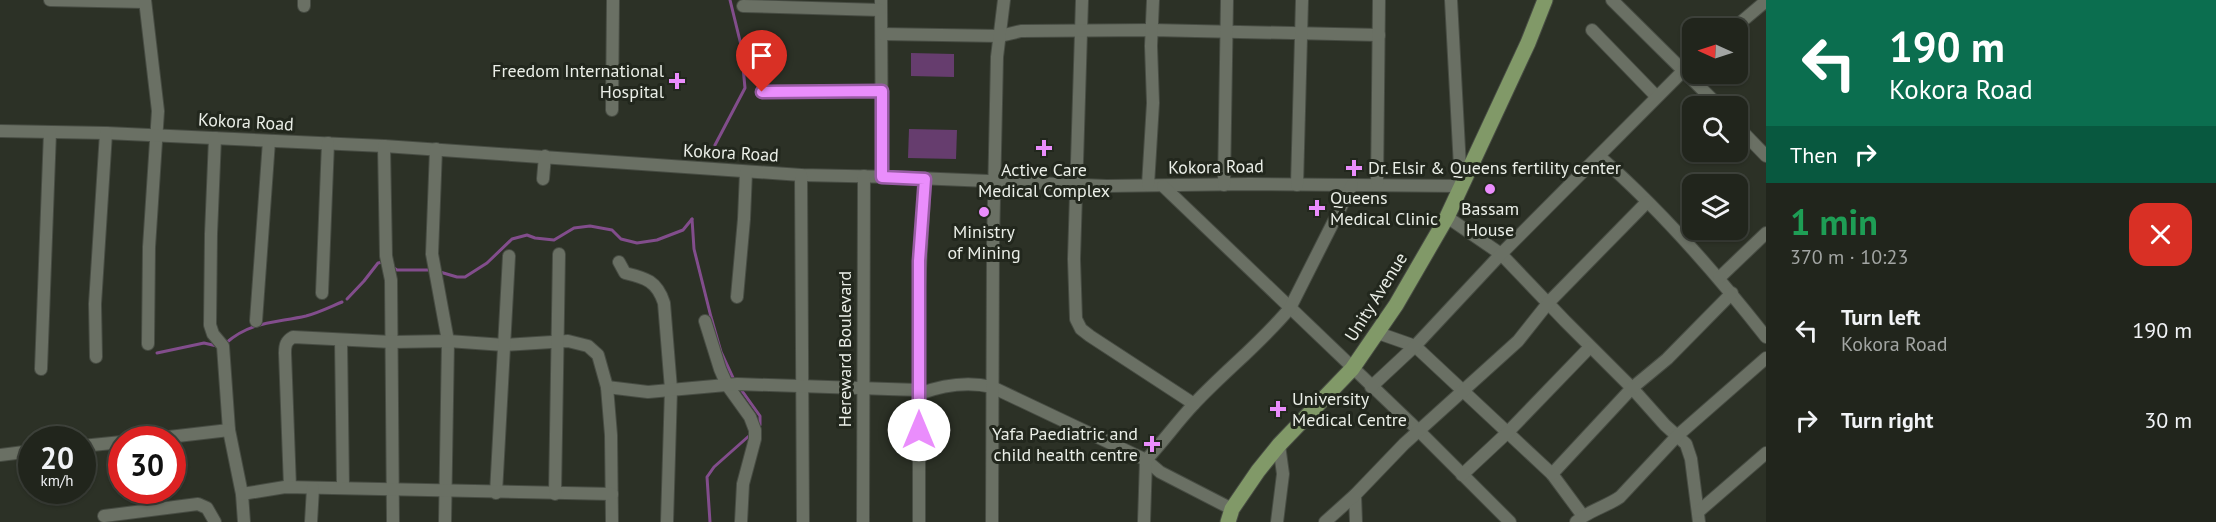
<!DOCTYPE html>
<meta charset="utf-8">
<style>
:root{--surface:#21251c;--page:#2d3129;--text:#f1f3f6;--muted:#a2a5a3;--line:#3e423b}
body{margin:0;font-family:"PT Sans",sans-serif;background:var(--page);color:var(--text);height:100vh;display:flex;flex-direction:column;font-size:22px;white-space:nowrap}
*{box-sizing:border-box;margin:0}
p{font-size:20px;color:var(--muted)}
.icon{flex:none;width:33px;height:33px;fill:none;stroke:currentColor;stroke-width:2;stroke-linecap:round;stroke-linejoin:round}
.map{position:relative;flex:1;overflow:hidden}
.sheet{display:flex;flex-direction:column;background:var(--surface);width:450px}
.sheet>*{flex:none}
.banner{background:#0b6e4f;color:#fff;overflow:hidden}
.needle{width:39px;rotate:273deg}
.buttons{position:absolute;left:1682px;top:18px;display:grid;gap:12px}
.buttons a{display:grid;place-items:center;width:66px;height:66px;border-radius:12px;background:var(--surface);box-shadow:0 2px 4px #0004,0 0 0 2px var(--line);font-size:30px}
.speed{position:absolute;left:18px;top:426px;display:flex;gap:12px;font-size:30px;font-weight:700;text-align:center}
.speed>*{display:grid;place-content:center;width:78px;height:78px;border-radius:50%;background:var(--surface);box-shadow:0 2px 4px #0004,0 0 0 2px var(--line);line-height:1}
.speed small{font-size:15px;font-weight:400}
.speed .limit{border:9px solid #d22;background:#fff;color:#111}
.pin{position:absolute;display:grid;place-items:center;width:51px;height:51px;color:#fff;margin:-62px -26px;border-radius:50% 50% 50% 0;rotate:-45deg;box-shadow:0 0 6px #0007}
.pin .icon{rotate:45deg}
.me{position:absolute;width:66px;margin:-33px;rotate:0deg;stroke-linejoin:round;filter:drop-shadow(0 0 4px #0008)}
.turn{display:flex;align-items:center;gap:21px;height:126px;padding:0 24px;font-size:27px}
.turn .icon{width:78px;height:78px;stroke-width:2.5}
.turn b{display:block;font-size:42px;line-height:51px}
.then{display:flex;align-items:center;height:57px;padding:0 24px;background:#0003;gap:12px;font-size:22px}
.round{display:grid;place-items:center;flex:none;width:63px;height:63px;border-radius:18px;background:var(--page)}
.head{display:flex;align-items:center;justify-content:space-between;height:102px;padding:0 24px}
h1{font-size:36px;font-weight:700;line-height:45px;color:#1e9e55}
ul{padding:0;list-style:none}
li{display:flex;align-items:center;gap:18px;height:90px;padding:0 24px}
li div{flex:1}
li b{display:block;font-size:22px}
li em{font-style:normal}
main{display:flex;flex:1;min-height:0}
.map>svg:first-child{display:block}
</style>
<main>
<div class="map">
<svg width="1766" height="522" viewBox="0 0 1766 522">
<rect width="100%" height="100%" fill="#2c3126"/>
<g fill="#663d6e">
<polygon points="911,53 954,54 954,77 911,76"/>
<polygon points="909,129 957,130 956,159 908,158"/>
</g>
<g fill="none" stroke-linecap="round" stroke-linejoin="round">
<g stroke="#824d8c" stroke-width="3">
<polyline points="715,145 745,88 741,45 730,0"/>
<polyline points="692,219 694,249 711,317 721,352 734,380"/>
<polyline points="394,268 397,270 431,270"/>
<polyline points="440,272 457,277 465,277 487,263 512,239 527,235 535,238 554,240 574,228 590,226 612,230 621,239 637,243 657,240 683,230 692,219"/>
<polyline points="347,299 364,281 378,263 383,262"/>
<path d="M226 343C251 321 275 323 306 316 318 313 330 307 342 302"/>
<polyline points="157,353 204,343 217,346"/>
<polyline points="740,388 760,416 760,425 757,428"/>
<polyline points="710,522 707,477 714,467 750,435"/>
</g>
<defs>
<g id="minor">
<polyline points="50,0 145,2"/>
<polyline points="145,0 158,111 149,247 148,344"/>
<polyline points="881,0 882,177"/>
<polyline points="1082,0 1074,259 1076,319 1081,329 1090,336 1194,404"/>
<polyline points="1612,0 1719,106"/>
<polyline points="304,6 304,0"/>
<polyline points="743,6 880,10"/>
<polyline points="1734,28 1766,1"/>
<polyline points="1592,30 1656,96"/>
<polyline points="882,34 1000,36 1021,31 1152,30 1379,35"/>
<polyline points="762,92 882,91"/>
<polyline points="612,110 613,0"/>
<polyline points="1737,126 1766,156"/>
<polyline points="0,131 106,133 384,146 801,175 893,177 1107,186 1250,184 1461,186 1451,0"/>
<polyline points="215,138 211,234 210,325 213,334 223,346 229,430 242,494 244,522"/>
<polyline points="384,146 386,256 391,280 393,522"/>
<polyline points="436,149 432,254 448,341 445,522"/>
<path d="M1599 156C1661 210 1715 272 1766 337"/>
<polyline points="801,175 803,522"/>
<polyline points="543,179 545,156"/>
<polyline points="1148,185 1153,103 1151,46 1153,0"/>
<polyline points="1224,185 1227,0"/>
<polyline points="1297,185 1302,0"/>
<polyline points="1377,185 1379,0"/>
<polyline points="1163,186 1419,431 1510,522"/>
<polyline points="1447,217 1501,254 1565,321 1632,388 1665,425 1686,444 1691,459 1699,522"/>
<path d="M619 262 625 273C646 278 657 281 664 303L671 389 667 522"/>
<polyline points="1719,278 1766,233"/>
<polyline points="322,293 328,143"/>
<polyline points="737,297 744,219 746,172"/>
<polyline points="256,321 269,141"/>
<polyline points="705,321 720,369 727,385 750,417 755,430 755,439 743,484 741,522"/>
<polyline points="1378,333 1415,346 1552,474 1583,516"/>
<polyline points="341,340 343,488"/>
<polyline points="96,357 95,304 106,133"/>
<polyline points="41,369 50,132"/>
<polyline points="607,387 648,392 737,384 918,390"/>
<polyline points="1371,387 1415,346 1501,254 1692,62"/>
<path d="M919 394C943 385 966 381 992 387L1146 460 1160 472 1232 509"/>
<polyline points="143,440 229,430"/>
<polyline points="82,446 122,442"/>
<polyline points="0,455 32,451"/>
<polyline points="1552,474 1632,388 1667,359 1732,293"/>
<polyline points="1462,475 1508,432 1590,347"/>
<path d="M290 487 285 353C285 345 286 341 293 337L392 342 448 341 504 345 568 341 588 346 598 355 607 387 611 435 612 522"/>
<polyline points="496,493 509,256"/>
<polyline points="242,494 285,487 612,494"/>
<polyline points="555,494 559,254"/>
<polyline points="1355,495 1356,522"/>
<polyline points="1698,512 1766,453"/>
<polyline points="104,516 198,504 207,508 215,522"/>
<polyline points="311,522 313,488"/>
<polyline points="863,522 864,176"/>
<polyline points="919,522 919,287 925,179"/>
<polyline points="992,522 993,245 997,57 1004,0"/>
<path d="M1144 522 1146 460C1163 442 1177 422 1194 404 1225 371 1261 343 1290 308L1352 185"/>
<polyline points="1277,522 1283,474 1279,445"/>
<polyline points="1325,522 1355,495 1404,444 1518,341 1549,302 1647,202"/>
<path d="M1576 522C1589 510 1606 507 1620 497L1677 436 1766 358"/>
</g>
<polyline id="major" points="1228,522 1232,509 1258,471 1279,445 1352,369 1396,305 1447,217 1528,43 1545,0"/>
</defs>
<use href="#minor" stroke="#474c43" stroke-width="14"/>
<use href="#major" stroke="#474c43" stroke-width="17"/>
<use href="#minor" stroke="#6a7064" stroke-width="12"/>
<use href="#major" stroke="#819968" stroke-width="15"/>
</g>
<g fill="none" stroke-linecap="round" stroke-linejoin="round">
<defs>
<polyline id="route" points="762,92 882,91 882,177 925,179 919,261 919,430"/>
</defs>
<use href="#route" stroke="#985ca4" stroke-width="15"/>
<use href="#route" stroke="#ea8dfc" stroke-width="10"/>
</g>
<g fill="#ea8dfc" stroke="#22271d" stroke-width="2">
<path d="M674 72h6v6h6v6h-6v6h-6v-6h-6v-6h6z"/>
<path d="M1041 139h6v6h6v6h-6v6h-6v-6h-6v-6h6z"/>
<path d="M1351 159h6v6h6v6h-6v6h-6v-6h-6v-6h6z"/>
<circle cx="1490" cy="189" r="6"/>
<path d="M1314 199h6v6h6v6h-6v6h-6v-6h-6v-6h6z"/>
<circle cx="984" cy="212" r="6"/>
<path d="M1275 400h6v6h6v6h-6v6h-6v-6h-6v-6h6z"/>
<path d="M1149 435h6v6h6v6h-6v6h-6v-6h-6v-6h6z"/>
</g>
<g text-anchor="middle" stroke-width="6" stroke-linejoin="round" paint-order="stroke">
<g font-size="18" fill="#eaeee7" stroke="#22271d" text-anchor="start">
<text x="664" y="77" text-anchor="end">Freedom International<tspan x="664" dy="21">Hospital</tspan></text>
<text x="1368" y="174">Dr. Elsir &amp; Queens fertility center</text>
<text x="1044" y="176" text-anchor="middle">Active Care<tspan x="1044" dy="21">Medical Complex</tspan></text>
<text x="1330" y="204">Queens<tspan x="1330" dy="21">Medical Clinic</tspan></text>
<text x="1490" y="215" text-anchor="middle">Bassam<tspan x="1490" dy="21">House</tspan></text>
<text x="984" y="238" text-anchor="middle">Ministry<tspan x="984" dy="21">of Mining</tspan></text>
<text x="1292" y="405">University<tspan x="1292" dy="21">Medical Centre</tspan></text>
<text x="1138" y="440" text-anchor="end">Yafa Paediatric and<tspan x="1138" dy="21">child health centre</tspan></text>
</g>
<g font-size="18" fill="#eaeee7" stroke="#22271d">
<text transform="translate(246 122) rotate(3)" y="6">Kokora Road</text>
<text transform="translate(731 153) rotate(3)" y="6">Kokora Road</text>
<text transform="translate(1216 167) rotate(-1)" y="6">Kokora Road</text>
<text transform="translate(1376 297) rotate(-58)" y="6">Unity Avenue</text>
<text transform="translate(845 349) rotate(-90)" y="6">Hereward Boulevard</text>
</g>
</g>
</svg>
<div class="buttons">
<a><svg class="needle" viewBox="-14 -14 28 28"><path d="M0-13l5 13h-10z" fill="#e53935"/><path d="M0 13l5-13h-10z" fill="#a2a5a3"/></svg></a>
<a><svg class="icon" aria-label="search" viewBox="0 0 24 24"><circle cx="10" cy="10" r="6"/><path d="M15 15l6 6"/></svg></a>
<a><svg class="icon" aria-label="layers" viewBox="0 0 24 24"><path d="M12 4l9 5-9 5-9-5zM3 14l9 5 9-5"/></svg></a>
</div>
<div class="speed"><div>20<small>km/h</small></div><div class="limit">30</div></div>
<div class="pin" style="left:762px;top:92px;background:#d93025"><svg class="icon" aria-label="arrive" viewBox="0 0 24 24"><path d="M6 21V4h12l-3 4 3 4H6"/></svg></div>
<svg class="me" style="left:919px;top:430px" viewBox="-20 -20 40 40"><circle r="19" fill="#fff"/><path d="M0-13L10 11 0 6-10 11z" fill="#ea8dfc"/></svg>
</div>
<section class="sheet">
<div class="banner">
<div class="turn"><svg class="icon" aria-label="left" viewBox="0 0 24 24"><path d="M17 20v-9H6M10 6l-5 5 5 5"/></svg><div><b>190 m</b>Kokora Road</div></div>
<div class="then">Then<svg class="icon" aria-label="right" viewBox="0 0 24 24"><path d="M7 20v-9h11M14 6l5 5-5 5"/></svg></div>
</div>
<div class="head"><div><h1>1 min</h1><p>370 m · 10:23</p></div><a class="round" style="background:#d93025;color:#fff"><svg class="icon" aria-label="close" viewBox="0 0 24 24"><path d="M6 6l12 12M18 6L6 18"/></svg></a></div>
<ul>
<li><svg class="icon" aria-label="left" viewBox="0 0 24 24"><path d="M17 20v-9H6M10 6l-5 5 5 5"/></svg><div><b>Turn left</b><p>Kokora Road</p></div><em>190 m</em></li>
<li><svg class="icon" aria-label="right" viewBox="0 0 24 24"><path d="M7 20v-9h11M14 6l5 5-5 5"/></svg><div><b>Turn right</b></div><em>30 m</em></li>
</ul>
</section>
</main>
